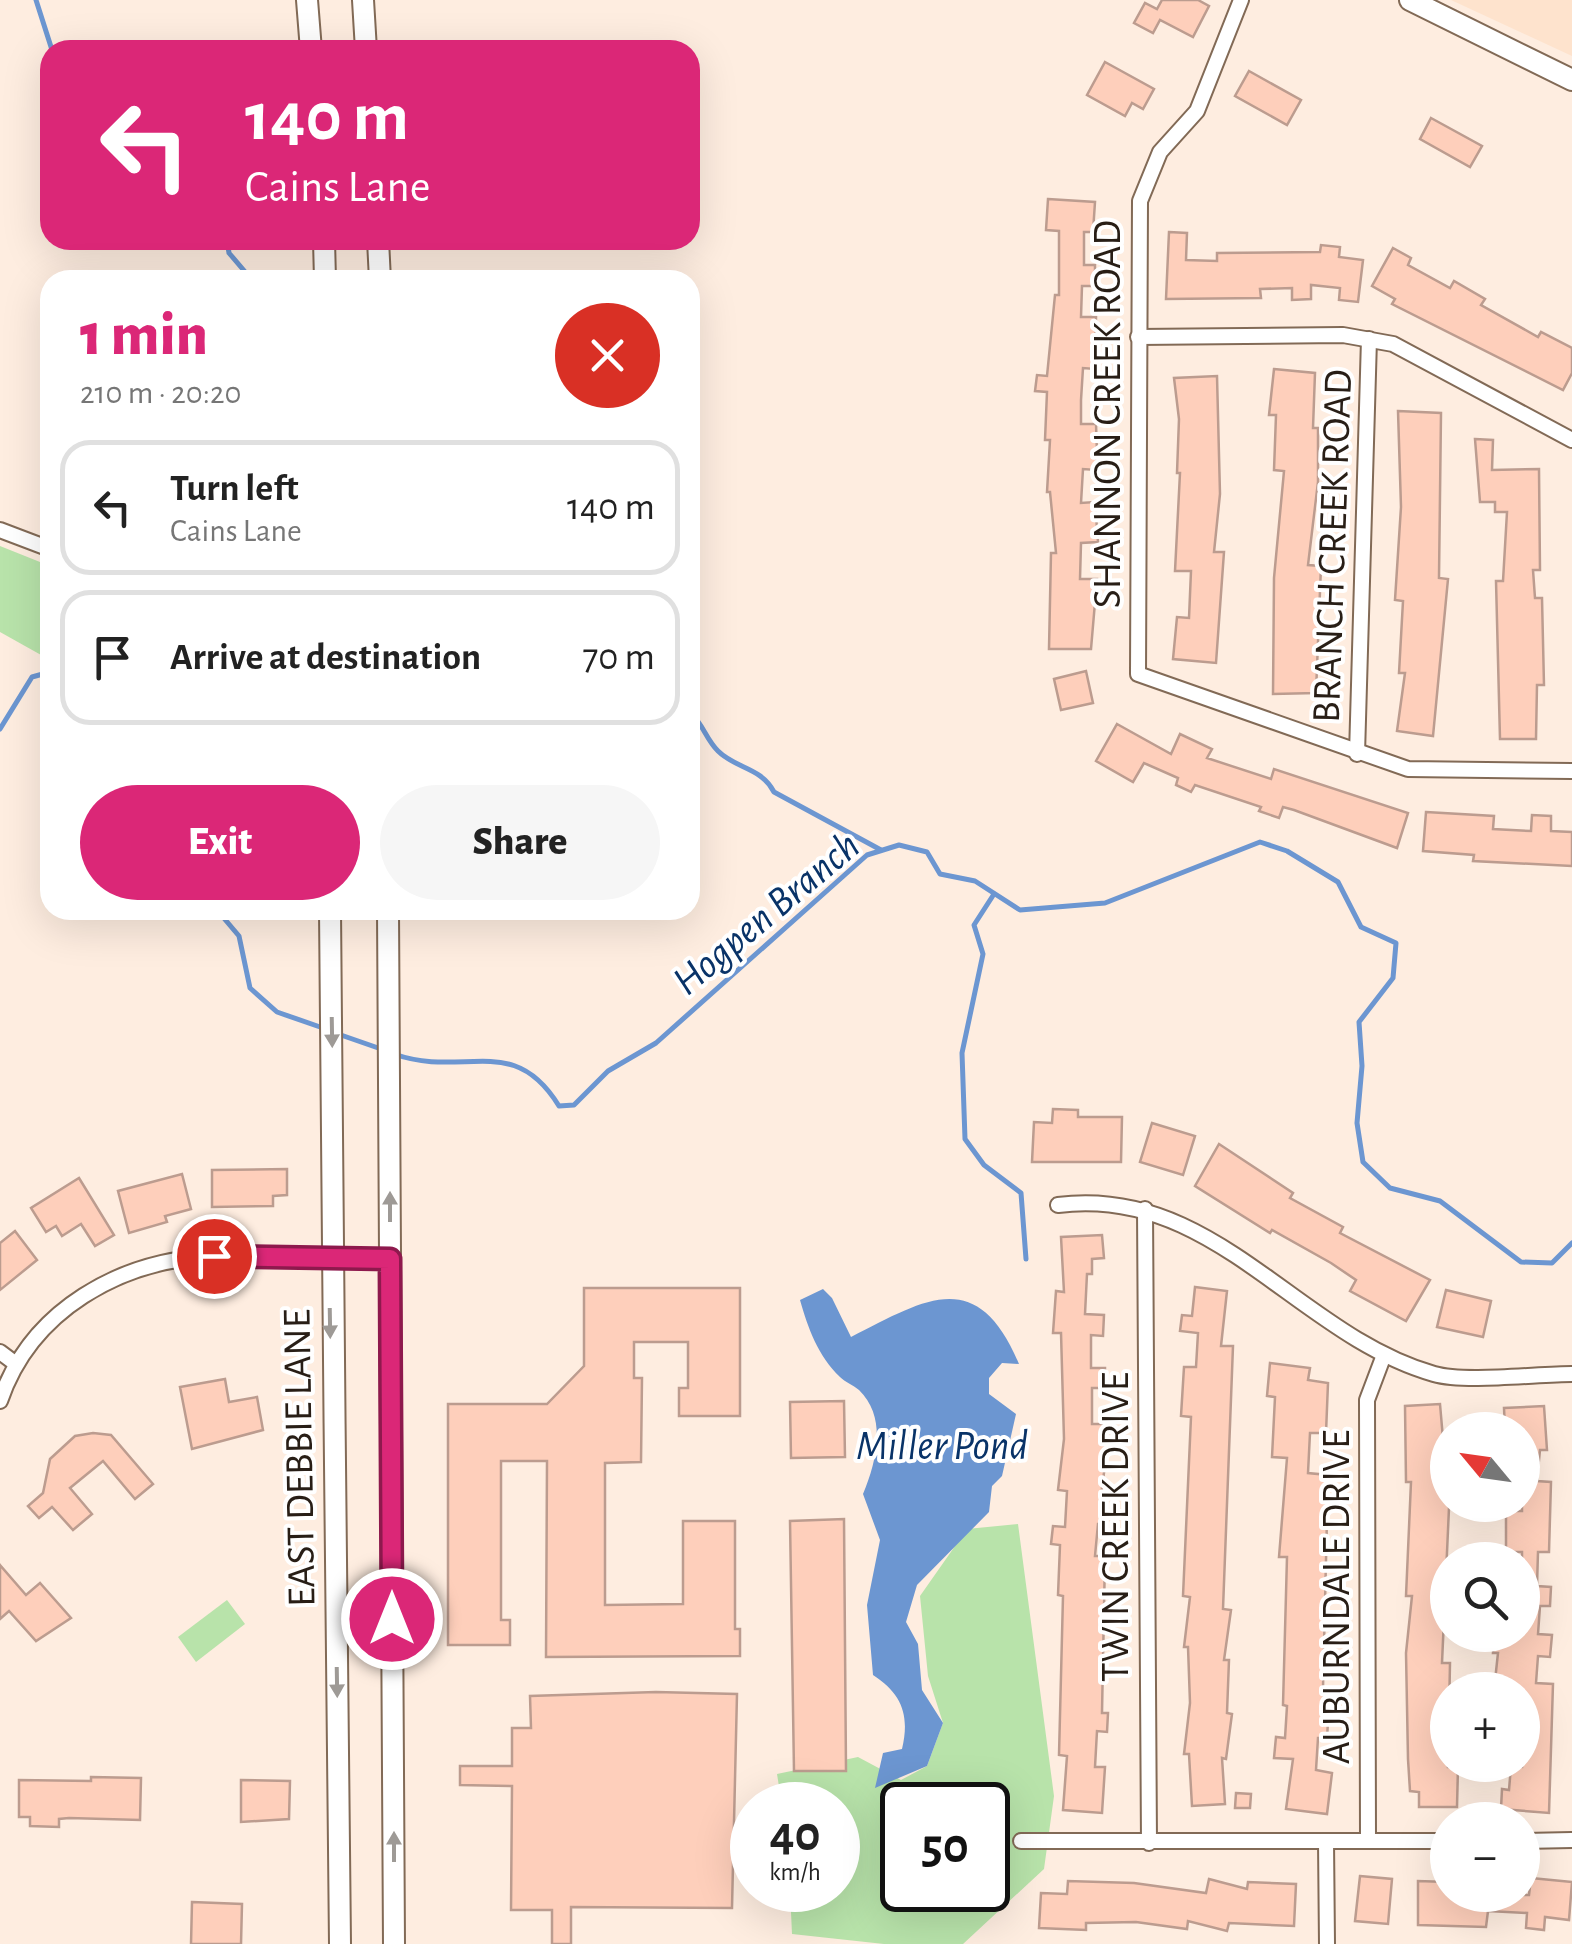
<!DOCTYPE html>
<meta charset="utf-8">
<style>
:root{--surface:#fff;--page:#f6f6f6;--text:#222;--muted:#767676;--line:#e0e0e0;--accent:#db2777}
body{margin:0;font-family:"Alegreya Sans",sans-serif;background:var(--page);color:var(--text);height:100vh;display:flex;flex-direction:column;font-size:38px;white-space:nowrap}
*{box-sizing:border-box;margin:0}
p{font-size:32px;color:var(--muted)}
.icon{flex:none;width:55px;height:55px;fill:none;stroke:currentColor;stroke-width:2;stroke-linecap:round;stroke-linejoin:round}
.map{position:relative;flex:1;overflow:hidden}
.drawer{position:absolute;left:40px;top:270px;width:660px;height:650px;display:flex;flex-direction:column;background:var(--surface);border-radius:30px;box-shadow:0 10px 40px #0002}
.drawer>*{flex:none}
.guide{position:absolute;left:40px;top:40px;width:660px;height:210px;border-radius:30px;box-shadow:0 10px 40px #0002;background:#db2777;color:#fff;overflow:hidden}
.needle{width:65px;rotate:299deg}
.controls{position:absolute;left:1430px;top:1412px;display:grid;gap:20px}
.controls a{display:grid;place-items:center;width:110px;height:110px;border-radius:50%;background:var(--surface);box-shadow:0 10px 40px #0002;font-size:50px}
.speed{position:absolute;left:730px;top:1782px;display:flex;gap:20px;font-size:50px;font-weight:700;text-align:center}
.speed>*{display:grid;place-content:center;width:130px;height:130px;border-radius:50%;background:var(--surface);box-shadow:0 10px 40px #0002;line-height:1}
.speed small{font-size:25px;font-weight:400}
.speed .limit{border:5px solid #111;border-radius:15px;background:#fff;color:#111}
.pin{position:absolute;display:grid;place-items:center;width:85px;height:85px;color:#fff;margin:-42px;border:5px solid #fff;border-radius:50%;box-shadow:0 2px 10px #0007}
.me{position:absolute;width:110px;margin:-55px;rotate:0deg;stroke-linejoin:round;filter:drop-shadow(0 0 8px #0008)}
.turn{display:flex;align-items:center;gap:35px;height:210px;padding:0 40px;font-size:45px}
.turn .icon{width:130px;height:130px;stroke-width:2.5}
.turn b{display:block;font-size:70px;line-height:85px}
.round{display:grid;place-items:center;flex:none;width:105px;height:105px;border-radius:52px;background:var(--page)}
.headline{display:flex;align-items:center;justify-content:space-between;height:170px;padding:0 40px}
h1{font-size:60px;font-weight:800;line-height:75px;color:var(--accent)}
.button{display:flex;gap:20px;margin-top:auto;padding:20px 40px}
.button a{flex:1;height:115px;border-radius:60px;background:var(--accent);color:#fff;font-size:40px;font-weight:800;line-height:115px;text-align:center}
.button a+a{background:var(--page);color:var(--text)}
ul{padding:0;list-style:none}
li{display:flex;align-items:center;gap:30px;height:135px;margin:0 20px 15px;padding:0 20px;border:5px solid var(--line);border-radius:30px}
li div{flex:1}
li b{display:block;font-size:38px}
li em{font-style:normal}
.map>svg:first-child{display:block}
</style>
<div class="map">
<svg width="1572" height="1944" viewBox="0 0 1572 1944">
<rect width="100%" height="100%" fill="#feede0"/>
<polygon fill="#fee3cd" points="1451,0 1572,0 1572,56"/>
<g fill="#b8e3aa" fill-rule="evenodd">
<polygon points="0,546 50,566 50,660 0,632"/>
<path d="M1018 1524 1054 1796 1044 1869 963 1944H884L792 1934 790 1890H838V1805H782L777 1774 858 1757 901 1780 927 1766 943 1723 928 1676 920 1596 967 1529ZM902 1805H988V1890H902Z"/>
<polygon points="227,1600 245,1624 196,1662 178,1637"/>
</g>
<path fill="#6c96d1" d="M823 1289 832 1298 851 1337C926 1299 977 1265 1019 1364L1002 1363 989 1378V1394L1016 1414 1002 1476 992 1486 989 1512 917 1585 906 1622 918 1644 922 1690 943 1723 927 1766 875 1788 883 1753 902 1749C910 1715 902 1694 873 1675L867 1605 880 1540 863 1494C876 1463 888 1418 859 1390 853 1385 845 1382 840 1377 818 1356 808 1328 800 1300Z"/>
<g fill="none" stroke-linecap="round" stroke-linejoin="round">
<g stroke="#6c96d1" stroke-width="5">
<polyline points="36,0 52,50"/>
<polyline points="227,240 229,253 252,280"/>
<path d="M690 712C703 724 706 739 718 751 736 769 761 767 774 792L881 850"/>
<polyline points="0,729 32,677 50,672"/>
<polyline points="994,894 974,925 983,954 962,1053 965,1139 984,1165 1021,1193 1026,1259"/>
<polyline points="217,910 239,936 250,988 277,1012 323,1028"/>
<polyline points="338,1034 384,1050"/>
<path d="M394 1054C464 1079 513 1031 559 1106L574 1105 608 1071 656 1043 867 855 899 845 927 852 940 874 975 881 1020 910 1105 903 1260 842 1287 851 1338 882 1361 927 1396 943 1393 978 1359 1022 1362 1066 1357 1123 1363 1162 1390 1188 1440 1201 1521 1262 1552 1263 1572 1243"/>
</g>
</g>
<g fill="#fecfbb" stroke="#bc9c8f" stroke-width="2.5">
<polygon points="1162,0 1198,0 1209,6 1193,37 1160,20 1153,33 1134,23 1145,3 1157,9"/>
<polygon points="1105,62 1154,89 1143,109 1132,103 1125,116 1087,95"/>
<polygon points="1249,71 1301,100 1287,125 1235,96"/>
<polygon points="1431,118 1482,146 1470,167 1420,139"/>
<polygon points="1048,199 1095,202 1093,232 1084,232 1084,265 1095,265 1095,286 1082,286 1081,317 1096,317 1095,369 1083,368 1081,400 1081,424 1096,424 1097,453 1096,470 1083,469 1081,503 1095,502 1098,542 1081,543 1080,579 1097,579 1091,649 1049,649 1051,553 1056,553 1050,492 1047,492 1050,440 1045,440 1047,392 1035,391 1037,375 1047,376 1055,295 1059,295 1059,231 1046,230"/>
<polygon points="1169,232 1187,233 1186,260 1217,261 1217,253 1320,252 1321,245 1340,247 1339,257 1363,260 1358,302 1339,300 1340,288 1311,285 1311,299 1292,300 1292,288 1260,289 1261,298 1166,299"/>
<polygon points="1393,248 1411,258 1408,265 1450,288 1454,281 1485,299 1481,305 1538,337 1541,332 1572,348 1572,373 1563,390 1392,304 1395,299 1372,286"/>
<polygon points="1274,369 1315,373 1313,428 1318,428 1318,482 1308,565 1321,566 1316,693 1273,694 1274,578 1284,471 1274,470 1276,415 1269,415"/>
<polygon points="1217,376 1220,494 1214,552 1224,552 1216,663 1173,659 1177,617 1189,618 1191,571 1175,571 1180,473 1177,473 1179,419 1174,378"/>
<polygon points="1398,411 1441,413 1439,578 1448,579 1433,736 1397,731 1405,673 1399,673 1403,601 1395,600 1401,507"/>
<polygon points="1475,439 1493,440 1492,470 1539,469 1540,570 1533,570 1535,598 1542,598 1544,685 1537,685 1536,739 1500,739 1496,581 1503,581 1507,512 1495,512 1495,502 1480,502"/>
<polygon points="1086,671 1093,703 1061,710 1054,679"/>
<polygon points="1117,724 1171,754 1180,734 1212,749 1207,758 1271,779 1274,769 1408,813 1397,848 1294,810 1283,807 1279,818 1259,811 1261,807 1195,785 1191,792 1176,785 1178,778 1144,763 1133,782 1096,761"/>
<polygon points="1426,812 1494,816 1493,829 1531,831 1532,815 1551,816 1551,831 1572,832 1572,866 1473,861 1474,855 1423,851"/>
<polygon points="1053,1109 1078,1110 1078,1117 1122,1117 1121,1162 1032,1162 1034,1122 1052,1123"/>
<polygon points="1152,1123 1195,1136 1183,1175 1140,1162"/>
<polygon points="1219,1144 1293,1193 1290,1198 1343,1227 1340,1233 1430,1280 1406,1321 1350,1291 1356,1280 1331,1263 1272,1230 1270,1233 1195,1186"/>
<polygon points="287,1169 287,1195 273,1196 273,1206 212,1207 212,1170"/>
<polygon points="182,1174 191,1209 165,1216 167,1222 129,1233 118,1191"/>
<polygon points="79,1178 114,1235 95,1246 81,1224 62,1236 56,1226 46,1232 31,1208"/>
<polygon points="15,1231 37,1260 0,1290 0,1243"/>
<polygon points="1102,1235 1104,1258 1092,1259 1092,1274 1087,1274 1085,1314 1104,1315 1103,1336 1091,1335 1091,1368 1105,1368 1105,1388 1092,1388 1092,1424 1104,1424 1107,1450 1100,1503 1106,1504 1105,1524 1098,1524 1095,1556 1105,1556 1102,1713 1108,1713 1107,1732 1097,1731 1095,1767 1105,1767 1102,1813 1063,1810 1067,1756 1059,1755 1063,1596 1058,1595 1060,1545 1051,1544 1053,1526 1065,1527 1067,1491 1058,1490 1064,1439 1061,1333 1053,1333 1056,1291 1064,1292 1061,1237"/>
<polygon points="1195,1287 1227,1291 1221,1346 1233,1346 1223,1609 1231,1610 1224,1660 1229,1660 1227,1713 1232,1714 1226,1759 1222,1758 1225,1804 1192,1806 1189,1754 1184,1754 1190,1703 1188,1647 1184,1647 1190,1597 1183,1596 1191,1417 1181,1416 1184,1367 1196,1367 1198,1333 1180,1331 1182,1315 1192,1316"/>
<polygon points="584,1288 740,1288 740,1416 679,1416 679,1388 688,1388 688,1342 634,1342 634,1378 642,1378 641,1462 605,1463 605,1605 683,1604 683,1521 735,1521 735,1629 740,1629 740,1656 546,1657 547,1461 501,1461 501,1620 510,1620 510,1645 448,1645 448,1404 547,1404 584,1366"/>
<polygon points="1446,1290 1491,1301 1483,1337 1437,1327"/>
<polygon points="1270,1363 1310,1368 1308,1380 1328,1383 1326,1433 1310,1433 1308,1473 1328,1475 1323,1688 1330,1689 1327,1738 1318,1738 1316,1770 1332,1773 1327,1814 1286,1809 1293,1759 1274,1758 1276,1737 1285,1738 1287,1706 1283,1705 1287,1557 1279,1557 1287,1458 1272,1457 1275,1397 1267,1396"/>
<polygon points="225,1379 229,1402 257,1397 263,1430 192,1449 180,1387"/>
<polygon points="844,1401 845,1457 791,1458 790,1402"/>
<polygon points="1440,1404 1449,1508 1442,1663 1450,1663 1448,1767 1458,1767 1457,1807 1419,1807 1419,1792 1410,1791 1408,1759 1406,1653 1412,1596 1406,1596 1411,1482 1406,1482 1405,1406"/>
<polygon points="1544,1406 1547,1450 1540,1450 1537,1481 1551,1482 1549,1552 1538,1552 1537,1586 1551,1587 1550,1606 1540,1606 1538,1634 1552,1635 1550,1657 1538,1656 1536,1683 1553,1684 1549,1813 1501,1809 1502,1789 1509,1790 1511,1766 1522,1767 1522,1690 1494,1690 1498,1653 1493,1653 1494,1638 1522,1635 1522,1552 1506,1552 1506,1511 1522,1511 1522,1430 1505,1430 1504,1408"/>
<polygon points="93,1433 111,1435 153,1484 135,1499 103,1461 70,1488 92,1514 73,1530 52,1507 39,1518 28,1506 43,1493 50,1459 75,1436"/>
<polygon points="844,1519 846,1771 794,1771 790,1521"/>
<polygon points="0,1565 26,1595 40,1583 71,1618 36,1641 9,1611 0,1619"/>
<polygon points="656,1692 737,1694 732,1908 571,1907 571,1944 552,1944 552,1910 511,1910 512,1786 460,1785 460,1766 512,1766 512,1728 531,1728 530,1696"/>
<polygon points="91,1777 141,1778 140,1820 69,1818 59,1819 59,1827 30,1826 30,1817 19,1817 19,1780 91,1781"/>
<polygon points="241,1780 290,1781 289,1819 241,1822"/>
<polygon points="1236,1793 1251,1794 1250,1808 1235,1808"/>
<polygon points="1360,1876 1392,1879 1388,1924 1355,1921"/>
<polygon points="1531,1878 1572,1882 1569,1920 1545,1917 1544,1930 1526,1928 1527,1913 1488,1911 1486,1927 1418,1925 1418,1881 1448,1882 1448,1895 1529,1895"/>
<polygon points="1209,1879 1247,1889 1248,1882 1296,1884 1294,1926 1229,1923 1227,1931 1188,1921 1187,1929 1136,1922 1086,1923 1086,1930 1039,1928 1041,1893 1067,1894 1068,1881 1134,1883 1206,1893"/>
<polygon points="192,1902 242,1904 241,1944 191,1944"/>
</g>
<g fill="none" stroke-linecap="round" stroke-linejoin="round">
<defs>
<g id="minor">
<polyline points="1241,0 1197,111 1160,152 1140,201 1138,674 1408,769 1572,771"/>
<polyline points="1138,337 1343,335 1393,344 1572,440"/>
<polyline points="0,530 50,549"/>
<polyline points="1357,754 1369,339"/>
<path d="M1058 1205C1214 1185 1297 1335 1434 1374 1465 1383 1537 1374 1572 1374"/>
<polyline points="1145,1209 1149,1843"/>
<polyline points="0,1352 16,1364"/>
<path d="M0 1401C31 1310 120 1260 214 1256 272 1254 331 1262 389 1259"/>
<polyline points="1021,1841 1448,1841"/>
<polyline points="1326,1841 1327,1944"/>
<polyline points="1368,1841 1367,1400 1384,1355"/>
<polyline points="1522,1841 1572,1840"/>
</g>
<g id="secondary">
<polyline points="307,0 311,50"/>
<polyline points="363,0 366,50"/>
<polyline points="1410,0 1572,80"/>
<polyline points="324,240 325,280"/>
<polyline points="378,240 380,280"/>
<path d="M330 910C331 1255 338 1599 340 1944"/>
<polyline points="388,910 394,1944"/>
</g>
</defs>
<use href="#minor" stroke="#826a56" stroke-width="18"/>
<use href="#secondary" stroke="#826a56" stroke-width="24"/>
<use href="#minor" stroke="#fff" stroke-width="14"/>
<use href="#secondary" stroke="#fff" stroke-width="20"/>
</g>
<defs><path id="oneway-solid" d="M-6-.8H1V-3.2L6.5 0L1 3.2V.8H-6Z" transform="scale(2.5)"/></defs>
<g fill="#9e9a96">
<use href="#oneway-solid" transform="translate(332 1032) rotate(89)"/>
<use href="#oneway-solid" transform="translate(390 1207) rotate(-90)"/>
<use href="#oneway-solid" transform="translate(330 1323) rotate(89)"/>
<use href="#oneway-solid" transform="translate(337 1682) rotate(89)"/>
<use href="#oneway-solid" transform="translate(394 1847) rotate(-90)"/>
</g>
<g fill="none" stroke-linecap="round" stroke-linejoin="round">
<defs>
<polyline id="route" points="214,1256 390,1259 392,1619"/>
</defs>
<use href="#route" stroke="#8e194d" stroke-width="25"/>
<use href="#route" stroke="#db2777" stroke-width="18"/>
</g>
<g text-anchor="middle" stroke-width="8" stroke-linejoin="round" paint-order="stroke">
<g font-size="40" fill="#281e16" stroke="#fff">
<text transform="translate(1106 414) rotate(-90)" y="14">SHANNON CREEK ROAD</text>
<text transform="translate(1331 546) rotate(-88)" y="14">BRANCH CREEK ROAD</text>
<text transform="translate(298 1458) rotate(-91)" y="14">EAST DEBBIE LANE</text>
<text transform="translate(1114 1527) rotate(-90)" y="14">TWIN CREEK DRIVE</text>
<text transform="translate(1335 1597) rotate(-90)" y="14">AUBURNDALE DRIVE</text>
</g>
<g font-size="42" font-style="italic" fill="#093368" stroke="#fff">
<text transform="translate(765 912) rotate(-40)" y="15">Hogpen Branch</text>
<text x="942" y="1459">Miller Pond</text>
</g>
</g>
</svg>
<div class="controls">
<a><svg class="needle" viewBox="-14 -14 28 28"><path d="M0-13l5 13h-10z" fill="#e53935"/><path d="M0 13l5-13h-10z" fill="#767676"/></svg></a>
<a><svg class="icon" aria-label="search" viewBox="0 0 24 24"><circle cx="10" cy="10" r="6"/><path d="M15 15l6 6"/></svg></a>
<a>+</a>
<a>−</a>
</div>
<div class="speed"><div>40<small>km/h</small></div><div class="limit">50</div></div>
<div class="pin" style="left:214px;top:1256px;background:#d93025"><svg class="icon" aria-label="arrive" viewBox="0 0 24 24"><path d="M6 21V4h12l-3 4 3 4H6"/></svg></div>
<svg class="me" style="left:392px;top:1619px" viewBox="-20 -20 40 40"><circle r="17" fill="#db2777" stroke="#fff" stroke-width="3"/><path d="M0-11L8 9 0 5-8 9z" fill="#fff"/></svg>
<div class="guide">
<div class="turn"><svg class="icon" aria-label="left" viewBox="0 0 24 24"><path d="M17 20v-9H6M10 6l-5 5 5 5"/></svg><div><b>140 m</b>Cains Lane</div></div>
</div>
<section class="drawer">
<div class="headline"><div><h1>1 min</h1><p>210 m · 20:20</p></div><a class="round" style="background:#d93025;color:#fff"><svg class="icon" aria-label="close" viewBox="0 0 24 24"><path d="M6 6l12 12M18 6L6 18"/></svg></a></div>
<ul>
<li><svg class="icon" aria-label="left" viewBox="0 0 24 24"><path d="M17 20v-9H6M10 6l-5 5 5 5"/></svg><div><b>Turn left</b><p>Cains Lane</p></div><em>140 m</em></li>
<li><svg class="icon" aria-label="arrive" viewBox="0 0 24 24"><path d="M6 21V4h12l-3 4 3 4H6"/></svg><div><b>Arrive at destination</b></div><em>70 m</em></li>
</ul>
<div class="button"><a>Exit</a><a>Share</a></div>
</section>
</div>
